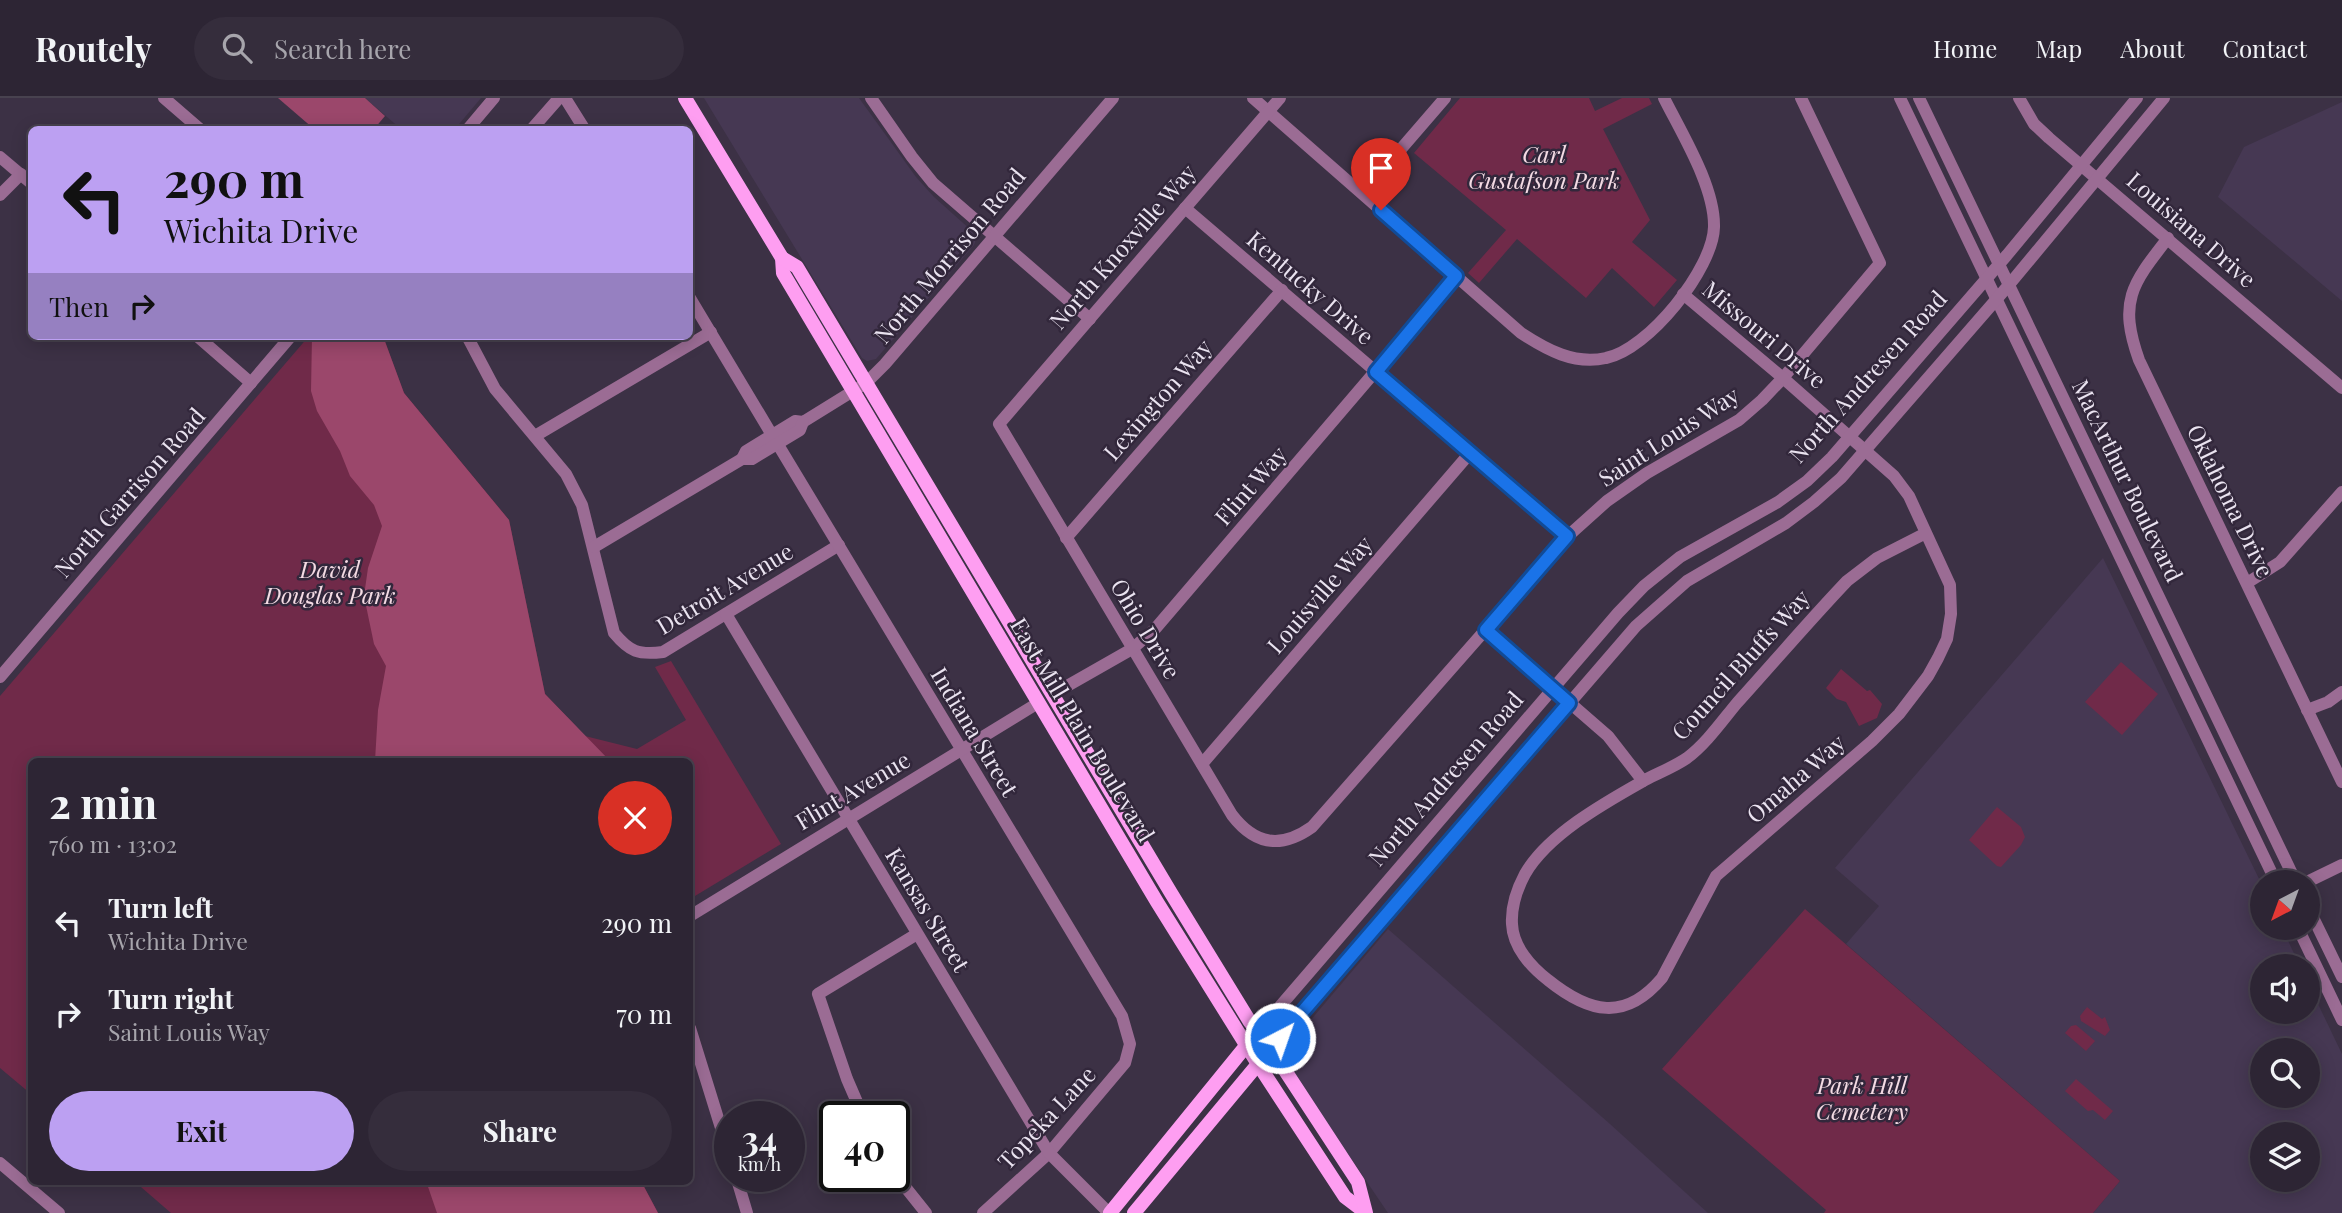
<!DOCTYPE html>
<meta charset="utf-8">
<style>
:root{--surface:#2d2534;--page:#352d3c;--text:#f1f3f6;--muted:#a7a5ac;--line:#48424f;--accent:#bca0f2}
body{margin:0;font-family:"Playfair Display",serif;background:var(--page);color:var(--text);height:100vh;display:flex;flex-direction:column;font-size:26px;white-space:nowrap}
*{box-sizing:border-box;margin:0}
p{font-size:23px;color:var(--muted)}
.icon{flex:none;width:38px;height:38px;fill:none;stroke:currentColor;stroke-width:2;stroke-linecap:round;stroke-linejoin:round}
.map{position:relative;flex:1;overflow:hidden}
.details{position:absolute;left:28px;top:660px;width:665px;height:427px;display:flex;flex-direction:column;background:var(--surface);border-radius:10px;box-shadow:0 4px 18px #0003,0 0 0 2px var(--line)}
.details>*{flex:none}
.banner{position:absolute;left:28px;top:28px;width:665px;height:214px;border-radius:10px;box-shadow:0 4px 18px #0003,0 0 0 2px var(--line);background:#bca0f2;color:#111;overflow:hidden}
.needle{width:46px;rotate:221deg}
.tools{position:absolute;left:2250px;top:772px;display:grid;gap:14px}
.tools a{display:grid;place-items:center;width:70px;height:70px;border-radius:50%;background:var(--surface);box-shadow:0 4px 18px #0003,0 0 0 2px var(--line);font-size:35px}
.speed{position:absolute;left:714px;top:1003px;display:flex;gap:14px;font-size:35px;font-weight:700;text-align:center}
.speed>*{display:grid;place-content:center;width:91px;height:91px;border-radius:50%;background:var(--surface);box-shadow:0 4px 18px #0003,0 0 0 2px var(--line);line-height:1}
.speed small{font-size:18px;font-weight:400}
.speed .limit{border:4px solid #111;border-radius:10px;background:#fff;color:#111}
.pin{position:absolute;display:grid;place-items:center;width:60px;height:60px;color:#fff;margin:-72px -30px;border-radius:50% 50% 50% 0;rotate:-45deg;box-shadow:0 0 7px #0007}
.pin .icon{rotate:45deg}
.me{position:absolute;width:77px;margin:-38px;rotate:41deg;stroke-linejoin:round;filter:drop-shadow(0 0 5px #0008)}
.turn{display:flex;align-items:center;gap:24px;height:147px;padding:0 21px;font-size:32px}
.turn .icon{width:91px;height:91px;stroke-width:2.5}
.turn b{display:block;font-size:49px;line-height:60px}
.then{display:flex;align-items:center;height:66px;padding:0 21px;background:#0003;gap:14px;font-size:26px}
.round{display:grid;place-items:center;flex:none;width:74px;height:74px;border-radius:37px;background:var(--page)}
.headline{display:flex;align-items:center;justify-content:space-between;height:119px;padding:0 21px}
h1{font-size:42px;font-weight:700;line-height:52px}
.button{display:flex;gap:14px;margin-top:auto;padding:14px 21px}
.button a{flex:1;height:80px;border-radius:42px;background:var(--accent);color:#111;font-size:28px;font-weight:700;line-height:80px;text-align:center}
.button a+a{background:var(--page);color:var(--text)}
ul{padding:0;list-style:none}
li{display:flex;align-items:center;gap:21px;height:91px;padding:0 21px}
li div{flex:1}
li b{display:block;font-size:26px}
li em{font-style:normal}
header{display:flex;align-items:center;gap:42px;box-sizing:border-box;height:98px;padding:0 35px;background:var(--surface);border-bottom:2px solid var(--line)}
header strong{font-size:33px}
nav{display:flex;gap:38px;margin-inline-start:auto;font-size:24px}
.search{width:490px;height:63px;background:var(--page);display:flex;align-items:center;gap:18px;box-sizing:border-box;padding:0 24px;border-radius:38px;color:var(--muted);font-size:26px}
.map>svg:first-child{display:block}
</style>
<header>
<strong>Routely</strong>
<div class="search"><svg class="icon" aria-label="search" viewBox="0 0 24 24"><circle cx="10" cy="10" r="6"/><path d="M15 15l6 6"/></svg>Search here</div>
<nav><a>Home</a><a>Map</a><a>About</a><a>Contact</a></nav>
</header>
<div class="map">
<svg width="2342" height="1115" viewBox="0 0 2342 1115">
<rect width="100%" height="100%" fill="#3c3145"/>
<g fill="#463853" fill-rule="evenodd">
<polygon points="365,0 481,0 454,32 401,31"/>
<polygon points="704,0 859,0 916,79 934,99 972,133 976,141 974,147 876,261 867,263 862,260"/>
<polygon points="2342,4 2342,203 2218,99 2244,49"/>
<path d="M2103 460 2263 789V830H2282L2300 868H2263V914H2308V885L2342 956V1115H2093L2120 1083 1846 846 1879 808 1835 770ZM2263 952H2308V998H2263ZM2263 1036H2308V1082H2263Z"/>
<polygon points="1388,831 1610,1026 1708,1115 1388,1115 1281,957"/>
</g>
<g fill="#702a49">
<polygon points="1460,0 1589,0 1595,13 1622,0 1649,0 1652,6 1603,31 1650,122 1632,144 1677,182 1654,209 1612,170 1586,200 1517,141 1479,185 1468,175 1506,132 1414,55"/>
<polygon points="309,238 383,238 404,295 509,422 545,596 585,638 637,651 686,622 655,569 671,563 781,746 690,801 690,663 32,663 31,996 0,970 0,598"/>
<polygon points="2121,564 2158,596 2122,637 2085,604"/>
<polygon points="1841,571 1867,593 1870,592 1882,606 1877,620 1859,628 1846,604 1837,601 1826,590"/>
<polygon points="1997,709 2021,729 2025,739 2021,747 2001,769 1997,768 1969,742"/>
<polygon points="1805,811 2120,1083 2093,1115 1824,1115 1826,1112 1662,971"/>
<polygon points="2087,909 2102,921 2105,919 2110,932 2105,938 2081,923 2080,918"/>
<polygon points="2076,927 2095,943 2086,953 2065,935 2071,928"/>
<polygon points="2076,981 2113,1013 2105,1022 2093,1012 2088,1013 2065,993"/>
<polygon points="134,1083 641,1083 658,1115 171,1115"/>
</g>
<g fill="#9b476b">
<polygon points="278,0 365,0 385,18 374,31 314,31"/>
<polygon points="312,238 383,238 404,295 509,422 545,596 610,663 375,663 378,612 386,568 374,546 364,498 368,470 382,428 374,407 350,378 340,353 317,313 311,293"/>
<polygon points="426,1083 641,1083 658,1115 437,1115"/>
</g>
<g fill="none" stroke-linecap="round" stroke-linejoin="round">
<g stroke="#9b6c94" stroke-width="12">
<polyline points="164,0 201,32"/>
<polyline points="565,0 585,32"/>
<polyline points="871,0 912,59 933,85 1090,221"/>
<path d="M1253 0 1521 235C1547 252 1574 267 1606 260 1648 252 1713 171 1714 129 1715 89 1682 36 1664 0"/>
<path d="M1280 0 999 326 1232 717C1255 747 1281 751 1312 729L1568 438 1607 403 1647 375 1739 322 1762 302 1783 280 1880 165 1801 0"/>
<polyline points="1900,0 2276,784"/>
<polyline points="1919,0 2296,784"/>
<polyline points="2019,0 2034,26 2049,40 2342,290"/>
<polyline points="467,32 494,0"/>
<polyline points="531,32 559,0"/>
<polyline points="0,59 32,86"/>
<polyline points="1363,95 1445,0"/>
<polyline points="0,97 21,76"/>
<polyline points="1185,110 1568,438"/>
<path d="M2168 140C2132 186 2118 203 2139 262L2342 684"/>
<path d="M1683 196 1783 280 1894 378 1909 398 1950 487 1951 516 1947 541 1938 560 1928 578 1899 616 1872 643 1716 778 1662 880C1625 924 1589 915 1548 882 1531 869 1513 849 1512 826 1511 809 1517 791 1525 776 1548 736 1606 704 1645 682 1658 675 1674 669 1687 660 1706 646 1722 623 1737 605 1774 564 1809 523 1847 483L1877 460 1926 435"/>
<polyline points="690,200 772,337"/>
<polyline points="197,238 251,285"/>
<path d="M467 238 495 291 566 376 582 407 614 535C630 554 638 557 663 554L839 447"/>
<polyline points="535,338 711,234"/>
<polyline points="777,345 1122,918 1130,946 1125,965 1049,1055 983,1115"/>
<polyline points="742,361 746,353 795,323 803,324 866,285 885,266 1113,0"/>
<polyline points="1066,440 1282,192"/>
<polyline points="594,449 742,361 752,361 800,332 803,324"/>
<polyline points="2247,485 2280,464 2342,394"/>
<polyline points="726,516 1049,1055 1109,1115"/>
<polyline points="1486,532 1608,638 1643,683"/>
<polyline points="0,579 291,238"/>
<polyline points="1053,596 1132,551 1155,531 1456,179"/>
<polyline points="2307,612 2328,604 2342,594"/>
<polyline points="1202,666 1470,355"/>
<polyline points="2307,784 2342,767"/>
<polyline points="2308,809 2342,879"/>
<polyline points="690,818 1038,605"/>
<polyline points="2298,830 2342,922"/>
<polyline points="690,930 730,1059"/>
<polyline points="1258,934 1618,515 1644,488 1680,459 1778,404 1807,383 1832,359 2007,157 2137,0"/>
<polyline points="1271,951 1636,528 1687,483 1786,425 1814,404 1841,380 2008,188 2164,0"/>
<polyline points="863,1018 847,981 818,896 917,836"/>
<polyline points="0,1065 59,1115"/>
<polyline points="894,1075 926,1115"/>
<polyline points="736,1078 747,1115"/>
</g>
<g stroke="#fe9ef1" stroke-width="14">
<polyline points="685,0 782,160 783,175 1157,804 1258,966 1345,1099 1365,1114"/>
<polyline points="782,160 797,169 1171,795 1250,924 1271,951 1358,1084 1366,1115"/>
<polyline points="1110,1115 1250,943"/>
<polyline points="1134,1115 1263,960"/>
</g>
</g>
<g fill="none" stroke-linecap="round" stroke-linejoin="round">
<defs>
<polyline id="route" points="1280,940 1569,605 1486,532 1567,438 1376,274 1456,178 1381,112"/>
</defs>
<use href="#route" stroke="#114b97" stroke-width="18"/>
<use href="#route" stroke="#1a73e8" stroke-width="12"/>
</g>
<g text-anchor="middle" stroke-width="5" stroke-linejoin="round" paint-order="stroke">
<g font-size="23" font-style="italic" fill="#f4dbe4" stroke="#32273b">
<text x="1544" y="65">Carl<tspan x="1544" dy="26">Gustafson Park</tspan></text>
<text x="330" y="480">David<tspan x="330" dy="26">Douglas Park</tspan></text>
<text x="1862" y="996">Park Hill<tspan x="1862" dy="26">Cemetery</tspan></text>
</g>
<g font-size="23" fill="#eae3f0" stroke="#32273b">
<text transform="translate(2191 132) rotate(41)" y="8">Louisiana Drive</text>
<text transform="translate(1123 149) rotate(-49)" y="8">North Knoxville Way</text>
<text transform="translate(950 158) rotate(-50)" y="8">North Morrison Road</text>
<text transform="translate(1310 190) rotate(41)" y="8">Kentucky Drive</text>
<text transform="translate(1764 237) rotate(40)" y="8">Missouri Drive</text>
<text transform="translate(1868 279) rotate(-48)" y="8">North Andresen Road</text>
<text transform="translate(1158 302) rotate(-49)" y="8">Lexington Way</text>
<text transform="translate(1669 339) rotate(-33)" y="8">Saint Louis Way</text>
<text transform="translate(2127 383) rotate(64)" y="8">MacArthur Boulevard</text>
<text transform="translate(1251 388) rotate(-49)" y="8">Flint Way</text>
<text transform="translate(130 395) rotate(-49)" y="8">North Garrison Road</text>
<text transform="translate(2230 403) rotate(64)" y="8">Oklahoma Drive</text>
<text transform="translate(725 491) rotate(-31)" y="8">Detroit Avenue</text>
<text transform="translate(1320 497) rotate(-49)" y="8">Louisville Way</text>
<text transform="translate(1145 531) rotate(59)" y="8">Ohio Drive</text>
<text transform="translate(1741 567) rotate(-48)" y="8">Council Bluffs Way</text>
<text transform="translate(1082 632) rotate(59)" y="8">East Mill Plain Boulevard</text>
<text transform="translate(974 634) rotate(59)" y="8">Indiana Street</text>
<text transform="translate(1446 681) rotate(-49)" y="8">North Andresen Road</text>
<text transform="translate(1796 681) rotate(-41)" y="8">Omaha Way</text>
<text transform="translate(853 693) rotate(-31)" y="8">Flint Avenue</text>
<text transform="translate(927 812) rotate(59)" y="8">Kansas Street</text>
<text transform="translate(1047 1020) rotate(-47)" y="8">Topeka Lane</text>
</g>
</g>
</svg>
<div class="tools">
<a><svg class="needle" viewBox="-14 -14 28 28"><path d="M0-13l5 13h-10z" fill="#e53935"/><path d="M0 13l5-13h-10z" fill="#a7a5ac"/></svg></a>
<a><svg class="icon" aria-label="sound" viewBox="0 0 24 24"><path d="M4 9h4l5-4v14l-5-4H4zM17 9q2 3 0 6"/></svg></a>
<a><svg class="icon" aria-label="search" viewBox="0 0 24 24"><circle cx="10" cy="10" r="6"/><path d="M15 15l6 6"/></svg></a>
<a><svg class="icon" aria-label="layers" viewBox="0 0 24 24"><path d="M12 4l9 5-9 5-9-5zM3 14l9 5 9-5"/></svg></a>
</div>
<div class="speed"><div>34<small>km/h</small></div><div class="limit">40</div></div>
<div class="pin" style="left:1381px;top:112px;background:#d93025"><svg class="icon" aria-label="arrive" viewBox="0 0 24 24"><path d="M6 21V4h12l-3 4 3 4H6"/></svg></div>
<svg class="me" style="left:1280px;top:940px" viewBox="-20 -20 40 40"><circle r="17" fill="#1a73e8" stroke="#fff" stroke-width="3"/><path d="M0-11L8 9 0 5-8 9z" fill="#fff"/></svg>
<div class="banner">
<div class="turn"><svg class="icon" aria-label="left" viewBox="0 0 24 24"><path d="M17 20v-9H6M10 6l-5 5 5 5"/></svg><div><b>290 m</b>Wichita Drive</div></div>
<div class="then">Then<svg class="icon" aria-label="right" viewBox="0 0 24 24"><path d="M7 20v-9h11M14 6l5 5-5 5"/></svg></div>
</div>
<section class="details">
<div class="headline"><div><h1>2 min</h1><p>760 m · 13:02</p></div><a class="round" style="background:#d93025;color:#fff"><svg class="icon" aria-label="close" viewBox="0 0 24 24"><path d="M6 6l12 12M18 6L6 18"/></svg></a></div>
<ul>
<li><svg class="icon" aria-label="left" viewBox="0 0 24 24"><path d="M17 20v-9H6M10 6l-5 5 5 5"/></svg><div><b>Turn left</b><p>Wichita Drive</p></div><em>290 m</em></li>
<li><svg class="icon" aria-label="right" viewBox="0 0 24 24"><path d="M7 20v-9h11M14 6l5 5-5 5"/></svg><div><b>Turn right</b><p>Saint Louis Way</p></div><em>70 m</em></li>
</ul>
<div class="button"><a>Exit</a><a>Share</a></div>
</section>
</div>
